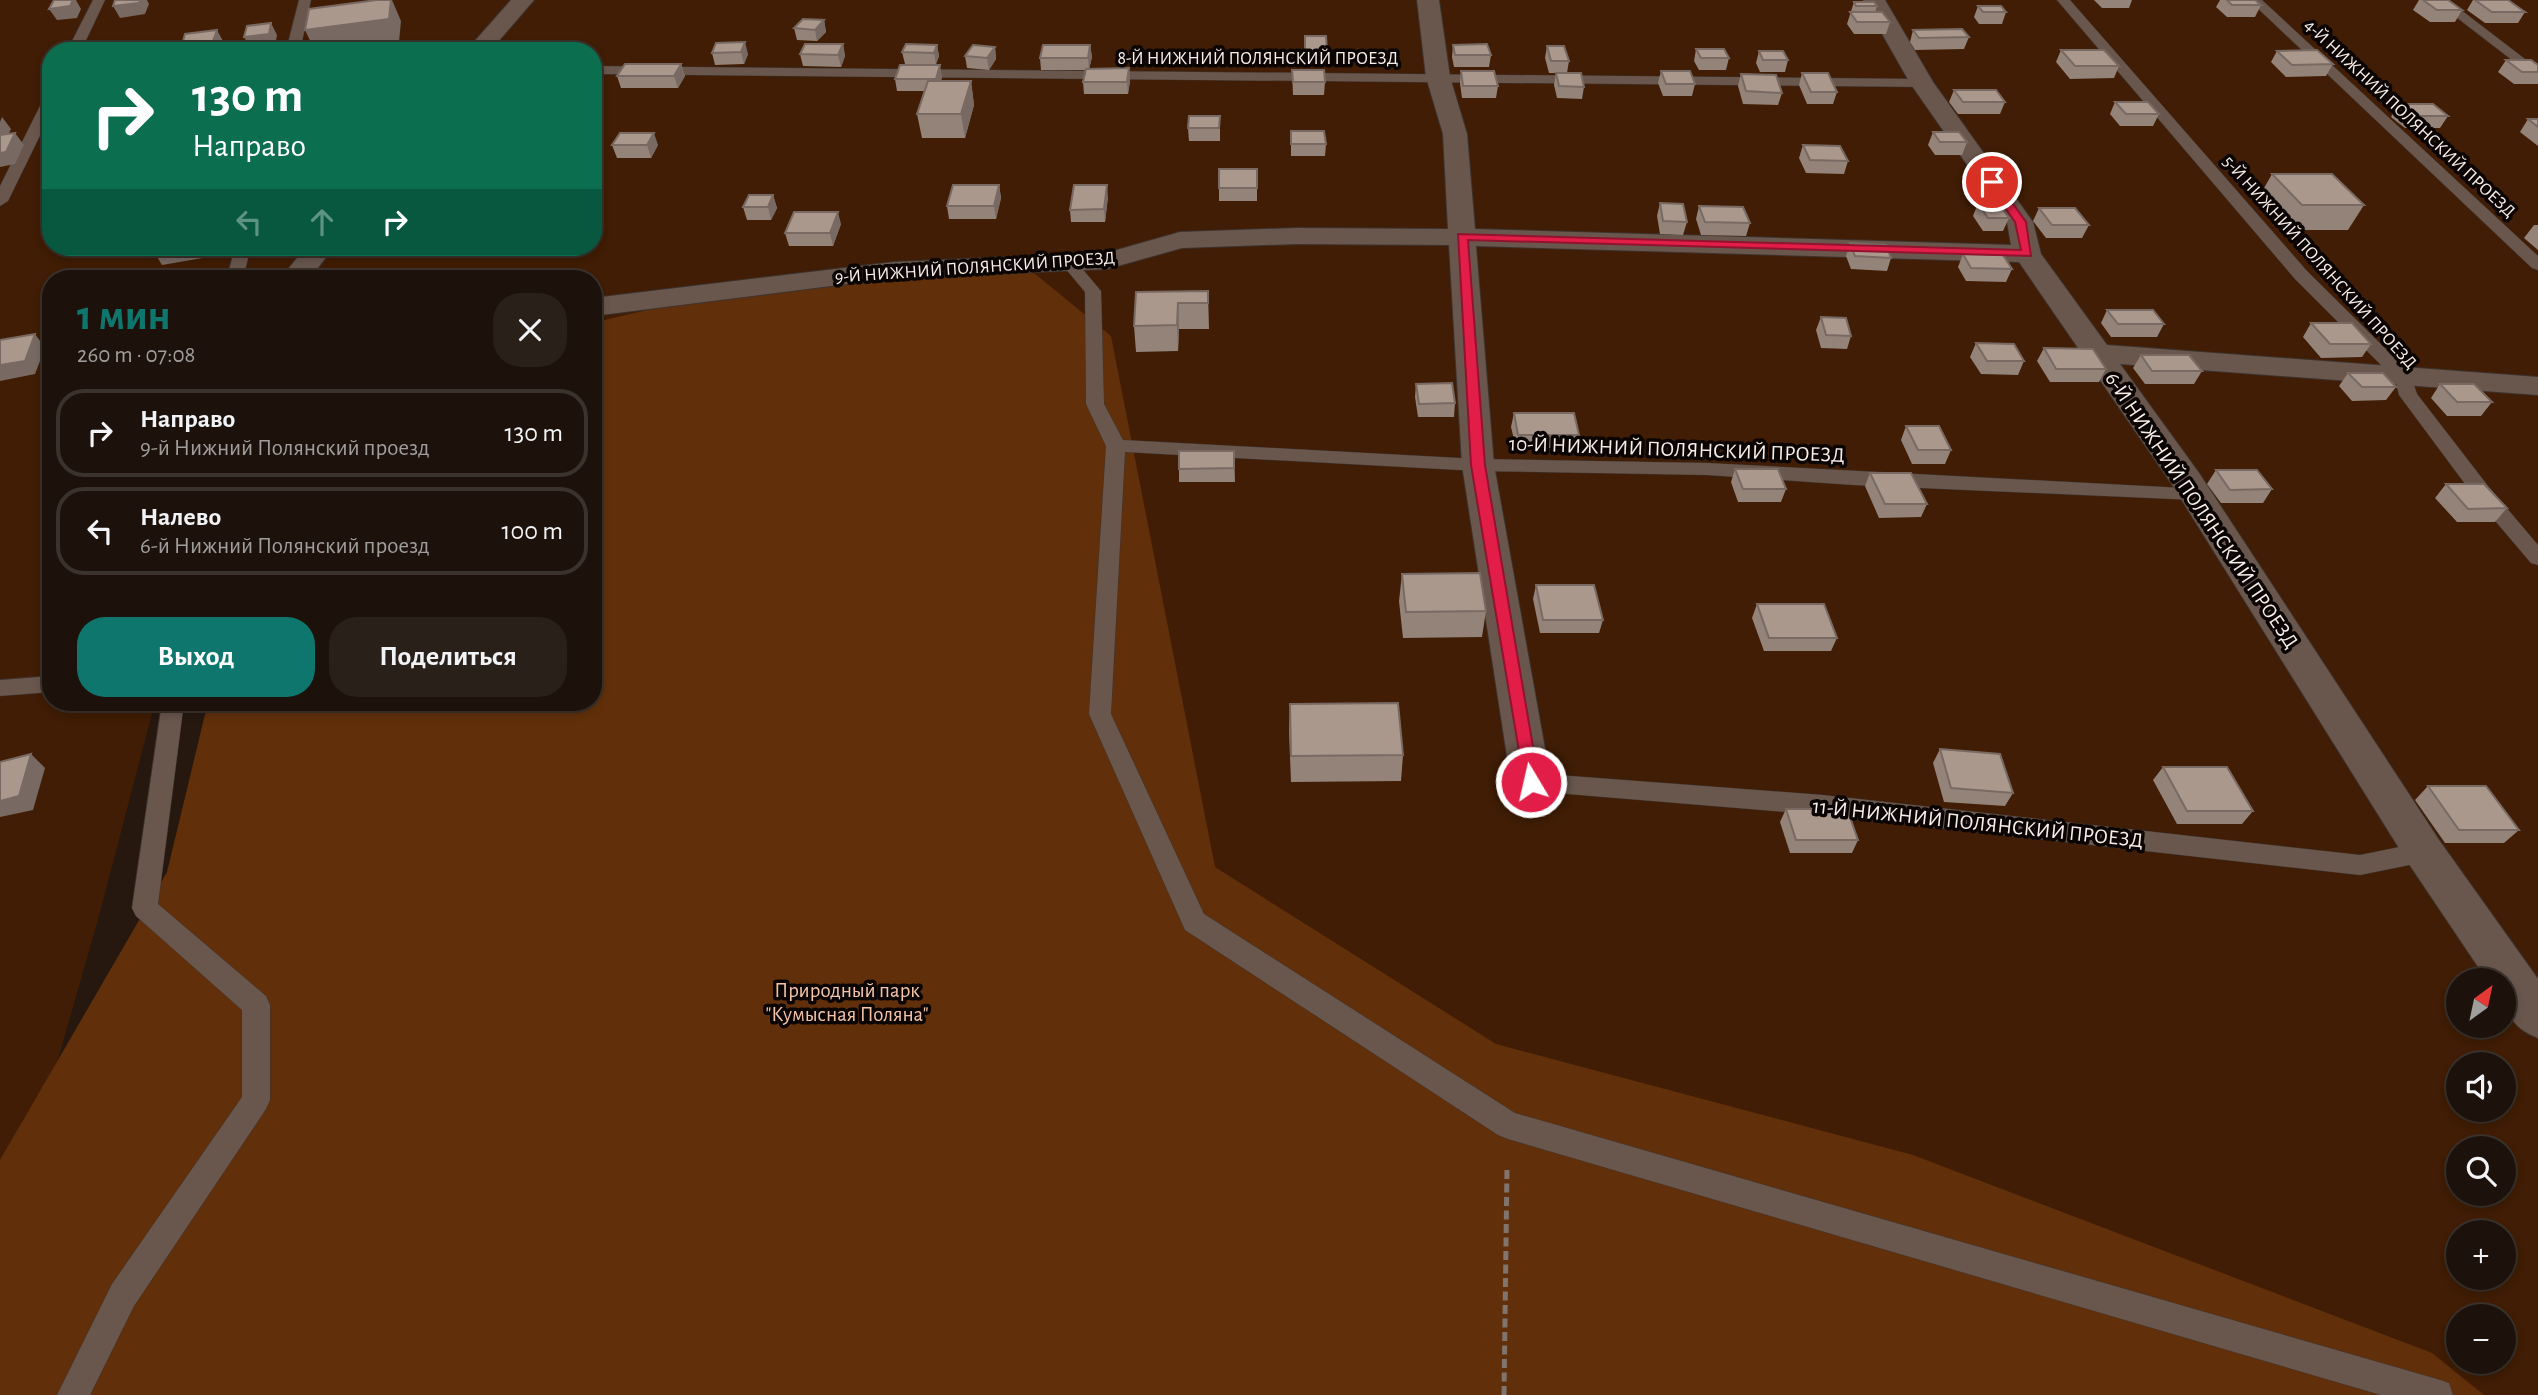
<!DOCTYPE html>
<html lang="ru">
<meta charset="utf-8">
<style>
:root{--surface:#1c120b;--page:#292019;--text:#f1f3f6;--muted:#a09e9d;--line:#3a322c;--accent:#0f766e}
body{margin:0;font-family:"Alegreya Sans",sans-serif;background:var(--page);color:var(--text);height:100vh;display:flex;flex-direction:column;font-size:26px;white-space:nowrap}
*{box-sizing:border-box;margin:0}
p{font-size:23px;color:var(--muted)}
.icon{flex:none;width:38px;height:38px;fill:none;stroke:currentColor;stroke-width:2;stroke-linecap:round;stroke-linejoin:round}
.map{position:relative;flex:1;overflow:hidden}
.side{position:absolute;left:42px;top:270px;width:560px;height:441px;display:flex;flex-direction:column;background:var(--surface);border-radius:28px;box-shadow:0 4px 10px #0003,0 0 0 2px var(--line)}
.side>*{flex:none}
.banner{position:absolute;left:42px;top:42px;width:560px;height:214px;border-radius:28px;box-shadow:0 4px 10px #0003,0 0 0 2px var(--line);background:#0b6e4f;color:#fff;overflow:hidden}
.needle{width:46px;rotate:33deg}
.tools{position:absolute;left:2446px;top:968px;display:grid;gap:14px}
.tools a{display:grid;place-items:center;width:70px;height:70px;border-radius:50%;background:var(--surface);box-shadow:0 4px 10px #0003,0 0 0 2px var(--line);font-size:35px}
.pin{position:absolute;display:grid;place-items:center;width:60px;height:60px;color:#fff;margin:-30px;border:4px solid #fff;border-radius:50%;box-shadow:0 2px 7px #0007}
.me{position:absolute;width:77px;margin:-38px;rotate:351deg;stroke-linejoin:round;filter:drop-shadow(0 0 5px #0008)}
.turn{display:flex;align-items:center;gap:24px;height:147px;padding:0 35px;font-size:32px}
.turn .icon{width:91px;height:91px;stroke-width:2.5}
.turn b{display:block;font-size:49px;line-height:60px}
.lanes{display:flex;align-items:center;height:66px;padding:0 35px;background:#0003;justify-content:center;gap:35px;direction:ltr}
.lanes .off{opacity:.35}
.round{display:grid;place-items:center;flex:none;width:74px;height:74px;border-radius:28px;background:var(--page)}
.overview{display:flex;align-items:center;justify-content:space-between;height:119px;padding:0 35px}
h1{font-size:42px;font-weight:700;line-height:52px;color:var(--accent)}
.cta{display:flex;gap:14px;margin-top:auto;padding:14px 35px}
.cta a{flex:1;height:80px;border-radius:28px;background:var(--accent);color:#fff;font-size:28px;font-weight:700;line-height:80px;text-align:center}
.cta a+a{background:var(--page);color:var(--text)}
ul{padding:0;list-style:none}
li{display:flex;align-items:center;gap:21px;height:88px;margin:0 14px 10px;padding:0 21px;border:4px solid var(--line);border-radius:28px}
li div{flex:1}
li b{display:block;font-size:26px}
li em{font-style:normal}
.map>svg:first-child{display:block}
</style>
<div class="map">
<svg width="2538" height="1395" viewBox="0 0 2538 1395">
<rect width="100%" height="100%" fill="#26180f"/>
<path fill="#401d04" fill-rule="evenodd" d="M0 0H2538V1395H2400L1606 1132 1110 847 1124 400 897 294 593 332V278H51V702H155L99 916 0 1262ZM51 51H593V247H51ZM2459 980H2504V1026H2459ZM2459 1064H2504V1110H2459ZM2459 1148H2504V1194H2459ZM2459 1232H2504V1278H2459ZM2459 1316H2504V1362H2459Z"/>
<path fill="#61300b" d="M1012 255 1111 336 1215 867 1496 1044 1913 1155 2432 1353 2484 1395H0V1160L167 872 208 702H593V323C730 287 872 272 1012 255Z"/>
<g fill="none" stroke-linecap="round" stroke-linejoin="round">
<defs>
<g id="service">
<polygon points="93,0 105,0 81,51 67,51"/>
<polygon points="299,0 311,0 300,51 286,51"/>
<polygon points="2057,0 2070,0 2307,271 2410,373 2417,394 2488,486 2538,545 2538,565 2531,563 2474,496 2399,395 2395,379 2295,279"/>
<polygon points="2249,0 2262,0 2538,256 2538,270 2532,268"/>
<polygon points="2434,0 2448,0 2538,69 2538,80"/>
<polygon points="593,66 1922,79 1929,83 1922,87 593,74"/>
<polygon points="51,94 51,113 8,201 0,206 0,186 44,98"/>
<polygon points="235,247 251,247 243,278 227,278"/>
<polygon points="1068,257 1074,259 1101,291 1104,404 1123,440 1478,459 1707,463 2202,489 2205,494 2202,499 2195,500 1853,485 1707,475 1478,471 1125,452 1111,714 1204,914 1515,1113 2437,1379 2449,1383 2453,1395 2381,1395 1508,1139 1498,1135 1185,930 1089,714 1106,446 1086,404 1085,292 1060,262"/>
<polygon points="51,676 51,692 0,696 0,680"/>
<polygon points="162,702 184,702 158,904 266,996 270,1005 270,1100 266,1109 134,1306 90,1395 57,1395 112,1284 242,1097 242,1010 136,916 132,908"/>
<polygon points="1531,773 1823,795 2360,855 2424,842 2433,845 2436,852 2433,859 2424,862 2360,875 1823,815 1531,791 1523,789 1519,782 1523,775"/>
</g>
<g id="minor">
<polygon points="511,0 534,0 490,51 466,51"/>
<path d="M1417 0H1439L1450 77 1467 134 1475 229 2011 245 2007 222 1910 83 1863 0H1885L1933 82 2033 222 2041 254 2107 345 2538 377V395L2120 364 2199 473 2439 840 2538 979V1038C2509 1027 2504 1009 2504 980H2487L2409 864 2173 486 2019 262 1476 246 1494 465 1551 782 1545 793 1531 798 1517 793 1511 782 1462 465 1449 245 1297 244 1182 248 1107 269 894 278 593 316V298L894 262 1106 253 1180 232 1297 228 1448 229 1443 134 1426 77Z"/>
<polygon points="306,247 334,247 310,278 281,278"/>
</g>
</defs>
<use href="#service" stroke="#3d332f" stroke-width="1"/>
<use href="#minor" stroke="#3d332f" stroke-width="2"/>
<polyline stroke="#80746c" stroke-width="5" stroke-dasharray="9 4.5" stroke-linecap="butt" points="1504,1395 1507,1167"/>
<use href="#service" fill="#69574d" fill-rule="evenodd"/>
<use href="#minor" fill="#69574d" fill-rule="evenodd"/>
</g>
<g fill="#938379">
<polygon points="2094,0 2132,0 2129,8 2102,8"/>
<polygon points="2220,0 2255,0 2261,5 2255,17 2227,17 2216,7"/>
<polygon points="2419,0 2448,0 2462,10 2455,22 2430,22 2413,10"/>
<polygon points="2473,0 2508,0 2525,12 2518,23 2485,23 2467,10"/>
<polygon points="1854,2 1877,6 1875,12 1890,22 1886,34 1854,34 1847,24"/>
<polygon points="1978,6 2006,12 2002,24 1979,24 1974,17"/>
<polygon points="824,20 826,32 817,41 797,40 794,28"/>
<polygon points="1913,30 1969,37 1964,49 1915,50 1910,42"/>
<polygon points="1305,36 1327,52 1326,64 1305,64"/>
<polygon points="716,43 748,54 744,64 715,65 712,53"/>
<polygon points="843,44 845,56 841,67 803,66 800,54"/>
<polygon points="937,45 939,56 936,64 905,64 902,52"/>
<polygon points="1090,45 1092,57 1089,69 1129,68 1130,81 1128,94 1084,94 1083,82 1085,70 1041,70 1040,58"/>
<polygon points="1453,45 1491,55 1489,67 1454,67 1452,57"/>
<polygon points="1547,46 1569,61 1567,73 1584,87 1582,99 1557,98 1554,85 1556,73 1549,73 1545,58"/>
<polygon points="995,47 996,59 989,70 967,68 965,56"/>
<polygon points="1696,49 1729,58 1726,70 1699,70 1694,61"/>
<polygon points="2061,50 2119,66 2114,78 2070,79 2056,62"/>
<polygon points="1759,51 1788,60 1785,72 1760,72 1756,63"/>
<polygon points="2277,51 2333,64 2326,76 2286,77 2271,62"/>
<polygon points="2506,60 2538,65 2538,84 2514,84 2498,72"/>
<polygon points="681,64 685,76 678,88 621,88 617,76"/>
<polygon points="1292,70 1325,82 1324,95 1293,95"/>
<polygon points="1461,71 1498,86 1496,98 1462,98 1460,83"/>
<polygon points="1661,71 1695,84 1692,96 1663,96 1658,83"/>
<polygon points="1802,73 1837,92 1833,104 1807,104 1799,85"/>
<polygon points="1741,74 1782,93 1778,105 1743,104 1738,86"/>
<polygon points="942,77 941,81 971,81 974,105 965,138 922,138 917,114 924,91 897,91 895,79"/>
<polygon points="1954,90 2005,102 2000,114 1958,114 1949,102"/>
<polygon points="2115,102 2159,114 2153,126 2120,126 2110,114"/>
<polygon points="2398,104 2448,116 2440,128 2405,128 2391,117"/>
<polygon points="1220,116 1220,141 1189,141 1188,128"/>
<polygon points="2528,119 2538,119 2538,146 2520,132"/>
<polygon points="1291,131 1326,144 1325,156 1291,156"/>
<polygon points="1933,132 1967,142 1962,155 1935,155 1928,145"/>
<polygon points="612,145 658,145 651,158 617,158"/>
<polygon points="1803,145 1848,161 1844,174 1806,173 1799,158"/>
<polygon points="1257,169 1257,201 1219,201 1219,188"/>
<polygon points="2272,174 2364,205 2348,230 2288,230 2258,199"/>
<polygon points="999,185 1001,198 996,219 949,219 947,206"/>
<polygon points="773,195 777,208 771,220 747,220 743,207"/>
<polygon points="1108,197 1105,222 1071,222 1070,210"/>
<polygon points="1660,203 1687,222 1683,235 1660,234 1657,216"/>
<polygon points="1978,203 2009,218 2003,231 1983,231 1973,216"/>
<polygon points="1699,206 1750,223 1746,236 1701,235 1696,219"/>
<polygon points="2039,208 2089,225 2082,238 2046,238 2033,221"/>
<polygon points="841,224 833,246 789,246 785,233"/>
<polygon points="2534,225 2538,225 2538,250 2524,238"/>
<polygon points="1850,243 1891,258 1887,271 1851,269 1846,256"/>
<polygon points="1963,254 2012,269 2006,282 1966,281 1958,267"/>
<polygon points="1208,291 1209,329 1179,329 1178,351 1136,352 1134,326 1136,292"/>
<polygon points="2107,310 2164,324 2157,337 2111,337 2101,323"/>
<polygon points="1821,317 1851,336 1847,349 1821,348 1816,330"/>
<polygon points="2311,323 2371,344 2362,357 2321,358 2303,337"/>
<polygon points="1976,343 2024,361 2018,375 1981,374 1970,357"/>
<polygon points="2044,348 2106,369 2099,382 2050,382 2037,361"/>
<polygon points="2141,355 2202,371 2194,384 2145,384 2133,368"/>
<polygon points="2348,373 2396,387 2386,400 2352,401 2339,386"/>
<polygon points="1416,384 1455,403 1454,417 1418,417 1415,397"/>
<polygon points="2440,384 2492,402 2481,416 2447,416 2431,398"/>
<polygon points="1514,413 1579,435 1577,448 1516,448 1511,427"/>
<polygon points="1906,426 1951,450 1945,464 1912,464 1901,440"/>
<polygon points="1234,451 1235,482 1179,482 1179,469"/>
<polygon points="1735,469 1786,489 1781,502 1738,502 1731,482"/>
<polygon points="2216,470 2272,489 2263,503 2221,503 2207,484"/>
<polygon points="1870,473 1927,504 1921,517 1879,518 1865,486"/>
<polygon points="2446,484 2507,508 2495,522 2457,522 2435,498"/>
<polygon points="1402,574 1486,611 1482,637 1403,638 1399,601"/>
<polygon points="1536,585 1603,620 1599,633 1540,633 1533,599"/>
<polygon points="1757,604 1837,638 1831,651 1764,651 1752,618"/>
<polygon points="1290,704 1403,755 1401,781 1291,782 1289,731"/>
<polygon points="1940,749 2013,793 2005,806 1944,802 1933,763"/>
<polygon points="2163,767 2253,811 2242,824 2177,824 2153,780"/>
<polygon points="2428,786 2519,830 2504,843 2445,843 2415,800"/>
<polygon points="1786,809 1858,840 1852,853 1790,853 1780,822"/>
</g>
<g fill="#786a63">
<polygon points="73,0 76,0 81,9 77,18 57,20 49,9"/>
<polygon points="140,0 147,0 149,4 145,14 120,18 113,6"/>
<polygon points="392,0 401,21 399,42 335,51 315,51 305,30"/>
<polygon points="824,20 826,32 817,41 815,30"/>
<polygon points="271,23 277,35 275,46 251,49 244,37"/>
<polygon points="217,30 223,41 220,51 185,51 182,45"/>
<polygon points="745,42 748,54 744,64 741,52"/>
<polygon points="843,44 845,56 841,67 838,55"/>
<polygon points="937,45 939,56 936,64 934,53"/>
<polygon points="1090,45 1092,57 1089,70 1088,58"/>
<polygon points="995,47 996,59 989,70 987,58"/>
<polygon points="681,64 685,76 678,88 674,76"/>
<polygon points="940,65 942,77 938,91 936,79"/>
<polygon points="1129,68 1130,81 1128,94 1127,82"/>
<polygon points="971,81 974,105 965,138 961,114"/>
<polygon points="2,117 11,129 6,139 0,140 0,122"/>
<polygon points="15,133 24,145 15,164 0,167 0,153"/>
<polygon points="654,133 658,145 651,158 647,145"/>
<polygon points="999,185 1001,198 996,219 994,206"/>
<polygon points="1107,185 1108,197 1105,222 1104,209"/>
<polygon points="773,195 777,208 771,220 768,207"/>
<polygon points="838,212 841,224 833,246 830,233"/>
<polygon points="185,247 233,247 232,253 162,265 154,252"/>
<polygon points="1178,303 1179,329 1178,351 1177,325"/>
<polygon points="35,334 45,348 35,374 0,381 0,365"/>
<polygon points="31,754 45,768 33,810 0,817 0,801"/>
</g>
<g fill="#ab988d" stroke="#786a63" stroke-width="2">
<polygon points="54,0 73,0 70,6 49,9"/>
<polygon points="115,0 140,0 139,3 113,6"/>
<polygon points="377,0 391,0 389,19 305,30 309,9"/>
<polygon points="2227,0 2255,0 2261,5 2232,5"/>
<polygon points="2423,0 2448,0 2462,10 2437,10"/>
<polygon points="2475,0 2508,0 2525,12 2492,12"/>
<polygon points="1854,2 1874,2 1877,6 1856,6"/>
<polygon points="1978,6 2001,6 2006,12 1983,12"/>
<polygon points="1850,12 1882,12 1890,22 1857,22"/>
<polygon points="803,19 824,20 815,30 794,28"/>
<polygon points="271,23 269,34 244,37 247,26"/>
<polygon points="1962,29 1969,37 1919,38 1913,30"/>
<polygon points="217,30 213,41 182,45 185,34"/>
<polygon points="1305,36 1326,36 1327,52 1305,52"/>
<polygon points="745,42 741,52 712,53 716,43"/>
<polygon points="805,44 843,44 838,55 800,54"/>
<polygon points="906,44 937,45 934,53 902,52"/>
<polygon points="1487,44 1491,55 1455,55 1453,45"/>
<polygon points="973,45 995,47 987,58 965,56"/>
<polygon points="1043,45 1090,45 1088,58 1040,58"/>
<polygon points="1547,46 1564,46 1569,61 1551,61"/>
<polygon points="97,47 95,51 80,51 81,49"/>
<polygon points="1696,49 1724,49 1729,58 1701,58"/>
<polygon points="2061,50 2104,50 2119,66 2075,66"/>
<polygon points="2317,50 2333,64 2292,65 2277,51"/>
<polygon points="1759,51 1783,51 1788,60 1763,60"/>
<polygon points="2506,60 2531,60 2538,65 2538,72 2522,72"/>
<polygon points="625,64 681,64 674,76 617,76"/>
<polygon points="900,65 940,65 936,79 895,79"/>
<polygon points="1129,68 1127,82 1083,82 1086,69"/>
<polygon points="1292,70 1324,70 1325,82 1293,82"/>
<polygon points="1461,71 1494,71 1498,86 1463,86"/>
<polygon points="1661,71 1690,71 1695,84 1666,84"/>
<polygon points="1556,73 1581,73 1584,87 1559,86"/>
<polygon points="1802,73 1828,73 1837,92 1811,92"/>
<polygon points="1741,74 1776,75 1782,93 1746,91"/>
<polygon points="928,81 971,81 961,114 917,114"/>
<polygon points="1954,90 1996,90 2005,102 1963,102"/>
<polygon points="2115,102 2148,102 2159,114 2126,114"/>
<polygon points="2398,104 2433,104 2448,116 2412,116"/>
<polygon points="1189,116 1220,116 1219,128 1188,128"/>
<polygon points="2528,119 2538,119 2538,127"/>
<polygon points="1291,131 1324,131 1326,144 1291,144"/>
<polygon points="1933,132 1959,132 1967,142 1940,142"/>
<polygon points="15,133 6,152 0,153 0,135"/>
<polygon points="620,133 654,133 647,145 612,145"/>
<polygon points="1803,145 1840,146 1848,161 1810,160"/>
<rect x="1219" y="169" width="38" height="19"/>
<polygon points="2272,174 2332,174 2364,205 2302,205"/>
<polygon points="953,185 999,185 994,206 947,206"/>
<polygon points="1074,185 1107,185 1104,209 1070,210"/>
<polygon points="749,195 773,195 768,207 743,207"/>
<polygon points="1660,203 1683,204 1687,222 1663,221"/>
<polygon points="1978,203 1998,203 2009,218 1988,218"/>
<polygon points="1699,206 1743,207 1750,223 1705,222"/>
<polygon points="2039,208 2075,208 2089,225 2052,225"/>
<polygon points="794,212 838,212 830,233 785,233"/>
<polygon points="1850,243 1886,245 1891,258 1855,256"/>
<polygon points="155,247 185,247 154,252"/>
<polygon points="1963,254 2003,255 2012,269 1971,268"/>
<polygon points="1208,291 1208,303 1178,303 1177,325 1134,326 1136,292"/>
<polygon points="2107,310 2153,310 2164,324 2118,324"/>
<polygon points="1821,317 1846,318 1851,336 1826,335"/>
<polygon points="2311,323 2352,323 2371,344 2330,344"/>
<polygon points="35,334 25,361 0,365 0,340"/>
<polygon points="1976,343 2014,344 2024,361 1987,361"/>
<polygon points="2044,348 2093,349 2106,369 2056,369"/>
<polygon points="2141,355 2189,355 2202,371 2152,371"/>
<polygon points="2348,373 2383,373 2396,387 2362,387"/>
<polygon points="1452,383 1455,403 1419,404 1416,384"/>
<polygon points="2440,384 2474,384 2492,402 2457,402"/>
<polygon points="1514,413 1574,413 1579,435 1518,435"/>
<polygon points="1906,426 1939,426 1951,450 1918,450"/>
<polygon points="1179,451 1234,451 1234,468 1179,469"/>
<polygon points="1735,469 1778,469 1786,489 1743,489"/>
<polygon points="2216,470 2257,470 2272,489 2230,490"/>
<polygon points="1870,473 1911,473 1927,504 1885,504"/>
<polygon points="2446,484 2484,484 2507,508 2468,509"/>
<polygon points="1480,573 1486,611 1406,612 1402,574"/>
<polygon points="1536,585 1594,585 1603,620 1543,620"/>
<polygon points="1757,604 1824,604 1837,638 1769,638"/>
<polygon points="1398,703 1403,755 1291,756 1290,704"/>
<polygon points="1940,749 2000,754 2013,793 1951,788"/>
<polygon points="31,754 19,796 0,801 0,762"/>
<polygon points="2163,767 2227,767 2253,811 2187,811"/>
<polygon points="2428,786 2486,786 2519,830 2459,830"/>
<polygon points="1786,809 1847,809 1858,840 1796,840"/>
</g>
<polygon fill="#e11d48" stroke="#92132f" stroke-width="2" points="1992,179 1996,180 2026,222 2031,256 1468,240 1485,465 1539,782 1537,787 1525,787 1471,465 1458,234 2021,250 2015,222 1987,182"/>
<g text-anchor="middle" stroke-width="7" stroke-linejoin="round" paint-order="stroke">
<g font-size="18" fill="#f8eee8" stroke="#0a0503">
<text x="1258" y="64">8-Й НИЖНИЙ ПОЛЯНСКИЙ ПРОЕЗД</text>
<text transform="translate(2410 118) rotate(43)" y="6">4-Й НИЖНИЙ ПОЛЯНСКИЙ ПРОЕЗД</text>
<text transform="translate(2320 262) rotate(48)" y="6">5-Й НИЖНИЙ ПОЛЯНСКИЙ ПРОЕЗД</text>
<text transform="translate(975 267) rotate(-4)" y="6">9-Й НИЖНИЙ ПОЛЯНСКИЙ ПРОЕЗД</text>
</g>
<g font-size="21" fill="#f8eee8" stroke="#0a0503">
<text transform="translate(1677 449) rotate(2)" y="7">10-Й НИЖНИЙ ПОЛЯНСКИЙ ПРОЕЗД</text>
<text transform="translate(2202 510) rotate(56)" y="7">6-Й НИЖНИЙ ПОЛЯНСКИЙ ПРОЕЗД</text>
<text transform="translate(1978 823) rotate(6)" y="7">11-Й НИЖНИЙ ПОЛЯНСКИЙ ПРОЕЗД</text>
</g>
<g font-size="21" fill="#f5c4a6" stroke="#0a0503">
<text x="847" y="997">Природный парк<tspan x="847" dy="24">"Кумысная Поляна"</tspan></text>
</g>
</g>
</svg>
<div class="tools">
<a><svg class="needle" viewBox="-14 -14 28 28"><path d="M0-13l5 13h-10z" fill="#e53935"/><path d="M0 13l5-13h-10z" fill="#a09e9d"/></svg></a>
<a><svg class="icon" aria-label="sound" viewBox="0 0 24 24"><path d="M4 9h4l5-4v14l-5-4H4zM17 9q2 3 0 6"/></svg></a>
<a><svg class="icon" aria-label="search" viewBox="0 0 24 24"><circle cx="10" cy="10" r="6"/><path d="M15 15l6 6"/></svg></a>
<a>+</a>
<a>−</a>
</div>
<div class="pin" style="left:1992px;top:182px;background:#d93025"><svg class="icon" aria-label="arrive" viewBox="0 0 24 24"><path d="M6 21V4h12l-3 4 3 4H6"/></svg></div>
<svg class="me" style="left:1531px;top:782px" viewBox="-20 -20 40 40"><circle r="17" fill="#e11d48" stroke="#fff" stroke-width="3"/><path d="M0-11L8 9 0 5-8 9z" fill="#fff"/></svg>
<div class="banner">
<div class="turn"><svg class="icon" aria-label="right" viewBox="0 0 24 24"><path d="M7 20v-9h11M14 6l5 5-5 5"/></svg><div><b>130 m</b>Направо</div></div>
<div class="lanes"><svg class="icon off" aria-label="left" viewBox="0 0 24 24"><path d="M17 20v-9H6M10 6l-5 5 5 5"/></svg><svg class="icon off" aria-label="ahead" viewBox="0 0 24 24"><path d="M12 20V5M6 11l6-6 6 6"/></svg><svg class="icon" aria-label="right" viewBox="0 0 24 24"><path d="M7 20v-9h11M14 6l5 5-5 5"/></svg></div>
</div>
<section class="side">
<div class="overview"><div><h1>1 мин</h1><p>260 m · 07:08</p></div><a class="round"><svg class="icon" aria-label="close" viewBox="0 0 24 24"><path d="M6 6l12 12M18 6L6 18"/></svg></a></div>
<ul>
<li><svg class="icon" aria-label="right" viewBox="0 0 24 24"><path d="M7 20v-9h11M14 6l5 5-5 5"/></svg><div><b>Направо</b><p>9-й Нижний Полянский проезд</p></div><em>130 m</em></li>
<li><svg class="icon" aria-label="left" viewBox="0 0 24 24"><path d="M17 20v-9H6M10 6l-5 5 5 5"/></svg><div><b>Налево</b><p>6-й Нижний Полянский проезд</p></div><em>100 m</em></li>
</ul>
<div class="cta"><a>Выход</a><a>Поделиться</a></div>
</section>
</div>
